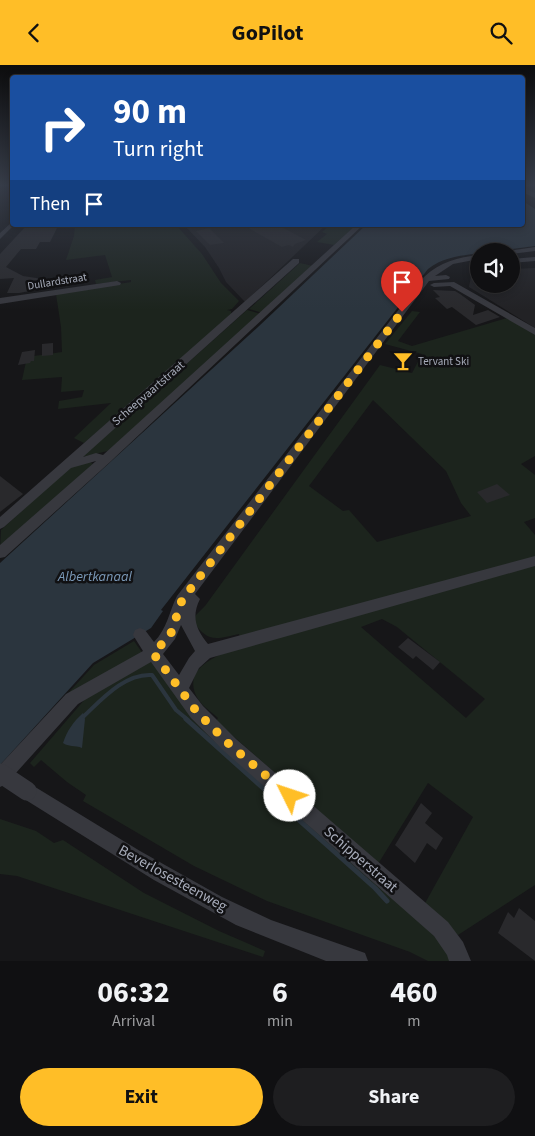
<!DOCTYPE html>
<style>
:root{--surface:#101012;--page:#1e1e20;--text:#f1f3f6;--muted:#9c9d9f;--line:#303032;--accent:#ffbe27}
body{margin:0;font-family:"Source Sans 3",sans-serif;background:var(--page);color:var(--text);height:100vh;display:flex;flex-direction:column;font-size:19px;white-space:nowrap}
*{box-sizing:border-box;margin:0}
p{font-size:16px;color:var(--muted)}
.icon{flex:none;width:28px;height:28px;fill:none;stroke:currentColor;stroke-width:2;stroke-linecap:round;stroke-linejoin:round}
.map{position:relative;height:896px;overflow:hidden}
.sheet{display:flex;flex-direction:column;background:var(--surface);flex:1}
.sheet>*{flex:none}
.hud{position:absolute;left:10px;top:10px;width:515px;height:152px;border-radius:5px;box-shadow:0 2px 8px #0003,0 0 0 1px var(--line);background:#1a4fa0;color:#fff;overflow:hidden}
.controls{position:absolute;left:470px;top:178px;display:grid;gap:10px}
.controls a{display:grid;place-items:center;width:50px;height:50px;border-radius:50%;background:var(--surface);box-shadow:0 2px 8px #0003,0 0 0 1px var(--line);font-size:25px}
.pin{position:absolute;display:grid;place-items:center;width:42px;height:42px;color:#fff;margin:-51px -21px;border-radius:50% 50% 50% 0;rotate:-45deg;box-shadow:0 0 5px #0007}
.pin .icon{rotate:45deg}
.me{position:absolute;width:55px;margin:-28px;rotate:311deg;stroke-linejoin:round;filter:drop-shadow(0 0 4px #0008)}
.turn{display:flex;align-items:center;gap:18px;height:105px;padding:0 20px;font-size:22px}
.turn .icon{width:65px;height:65px;stroke-width:2.5}
.turn b{display:block;font-size:35px;line-height:42px}
.then{display:flex;align-items:center;height:48px;padding:0 20px;background:#0003;gap:10px;font-size:19px}
.eta{display:flex;justify-content:space-evenly;align-items:center;height:85px;text-align:center}
.eta b{font-size:30px;font-weight:700;line-height:35px}
.action{display:flex;gap:10px;margin-top:auto;padding:10px 20px}
.action a{flex:1;height:58px;border-radius:30px;background:var(--accent);color:#111;font-size:20px;font-weight:700;line-height:58px;text-align:center}
.action a+a{background:var(--page);color:var(--text)}
header{display:flex;justify-content:space-between;align-items:center;height:65px;padding:0 20px;background:var(--accent);color:#111;font-size:22px;font-weight:700}
.map>svg:first-child{display:block}
</style>
<header><svg class="icon" aria-label="back" viewBox="0 0 24 24"><path d="M15 5l-7 7 7 7"/></svg>GoPilot<svg class="icon" aria-label="search" viewBox="0 0 24 24"><circle cx="10" cy="10" r="6"/><path d="M15 15l6 6"/></svg></header>
<div class="map">
<svg width="535" height="896" viewBox="0 0 535 896">
<rect width="100%" height="100%" fill="#161618"/>
<g fill="#222225">
<polygon points="184,160 326,160 245,237 226,217 219,203 205,182"/>
<polygon points="535,203 535,263 469,222 471,211 478,208 479,219 511,219 511,204"/>
</g>
<g fill="#1c241d" fill-rule="evenodd">
<polygon points="75,160 176,160 202,189 221,218 239,236 232,244 227,245 231,246 231,250 209,273 84,378 74,373 111,338 58,344 59,336 82,332 84,325 61,327 62,312 22,315 27,292 62,287 61,262 56,229 131,217 131,215 96,219 95,215 112,212 105,190 66,195 74,171"/>
<polygon points="330,160 357,160 334,180 317,177 327,169 322,167"/>
<polygon points="300,198 313,201 263,248 249,244"/>
<polygon points="247,245 261,249 112,385 82,392"/>
<path d="M412 246 420 247 398 276 412 281 507 253 535 270V391L521 399 535 410V453L524 457 535 470V820L458 870 424 840 473 752 428 718 378 799 216 656 218 653C212 647 203 642 198 634 179 602 221 589 242 581L239 569C214 575 206 577 192 554L205 541 380 300 412 308 422 289 385 279ZM373 335 446 406 461 438 471 451 377 477 349 445 343 446 309 421ZM382 554 397 562 485 634 466 653 361 562Z"/>
<polygon points="90,397 93,399 0,486 1,465 71,401"/>
<polygon points="134,576 143,589 60,637 94,600"/>
<polygon points="148,596 153,598 194,656 353,794 445,881 450,896 428,896 410,887 267,836 194,801 83,736 86,730 67,717 41,695 34,702 30,698 92,626"/>
<polygon points="0,754 36,766 54,778 63,775 144,828 219,866 265,886 263,892 17,811 0,809"/>
</g>
<g fill="#2b353e">
<path d="M523 136 535 144V181L496 186H479V188C460 191 443 192 428 204L161 545 163 546 151 563 93 598 0 700V498L258 262 366 160H522Z"/>
<path d="M83 648 85 654 82 683C75 680 68 682 63 678 67 666 73 657 83 648Z"/>
</g>
<g fill="none" stroke-linecap="round" stroke-linejoin="round">
<path stroke="#2b353e" stroke-width="4" d="M84 651C102 634 125 608 152 610L176 645 188 655"/>
<polyline stroke="#2b353e" stroke-width="5" points="186,654 375,823 387,836"/>
</g>
<g fill="#29292c">
<polygon points="27,160 40,160 37,163 57,163 50,177 40,177 36,184 21,184 6,202 23,211 43,214 46,223 19,228 7,228 14,213 0,214 0,189"/>
<polygon points="243,160 278,160 306,175 295,179 293,182 289,180 282,182"/>
<polygon points="209,163 224,178 210,180 196,166"/>
<polygon points="433,225 455,226 460,229 475,240 473,250 488,245 500,252 476,260 452,242 447,244 435,233 440,232"/>
<polygon points="53,278 53,290 42,291 42,279"/>
<polygon points="35,285 34,296 31,296 30,298 18,300 22,287"/>
<polygon points="0,411 23,429 0,447"/>
<polygon points="497,419 510,430 487,438 477,427"/>
<polygon points="408,573 440,597 433,605 416,591 413,594 398,582"/>
<polygon points="421,738 432,748 425,758 443,773 436,785 427,778 415,798 395,780"/>
<polygon points="519,843 535,856 535,896 498,868 508,847 514,853"/>
</g>
<g fill="none" stroke-linecap="round" stroke-linejoin="round">
<g fill="#37383e" fill-rule="evenodd">
<polygon points="522,122 535,128 535,133 522,127"/>
<polygon points="12,157 14,160 0,174 0,168"/>
<polygon points="356,160 363,160 109,398 5,492 0,493 0,480 96,396 71,403 4,462 0,464 0,452 293,194 299,194 299,198 83,392 96,388 103,390"/>
<polygon points="535,182 535,186 511,189 511,186 508,186"/>
<path d="M479 190V194L453 199 435 211 446 210 450 212 449 214 429 216 195 529 200 534C191 552 196 564 208 579L535 491V501L210 593 199 603 189 623 203 641 236 674 448 857 463 877 471 896H449L447 890 434 871 224 686 191 653 151 597 78 639 6 719 0 722V700L66 629 143 586 133 570 135 565 140 563 145 565 154 577C167 564 169 547 177 531L424 212C440 197 458 192 479 190ZM181 560 195 586 189 593 179 610 163 589 175 574Z"/>
<polygon points="535,192 535,196 511,198 511,194"/>
<polygon points="117,216 121,218 120,220 0,239 0,233"/>
<polygon points="454,217 535,263 535,270 450,221 434,222 430,220 434,218"/>
<polygon points="27,717 140,786 222,832 271,855 365,888 368,896 326,896 236,860 154,815 21,732 18,726 21,720"/>
</g>
<polyline stroke="#37383e" stroke-width="19" points="0,708 27,726"/>
</g>
<linearGradient id="sky" x2="0" y2="1"><stop stop-color="#0c0c0d"/><stop offset="0.49" stop-color="#363c48"/><stop offset="1" stop-color="#363c48" stop-opacity="0"/></linearGradient>
<rect width="535" height="245" fill="url(#sky)"/>
<g fill="none" stroke-linecap="round" stroke-linejoin="round">
<polyline stroke="#ffbe27" stroke-width="9" stroke-dasharray="0 16.2" points="290,731 230,680 197,647 153,588 170,571 182,535 402,247"/>
</g>
<defs>
<symbol id="bar-bare" viewBox="-9 -9 18 18"><path d="M-6-5H6L.8 .8V4.5H3.5V6h-7V4.5H-.8V.8Z" fill="#ffbe27" stroke="#111113" stroke-width="2.5" paint-order="stroke"/></symbol>
</defs>
<g fill-rule="evenodd">
<use href="#bar-bare" x="389" y="282" width="28" height="28"/>
</g>
<g text-anchor="middle" stroke-width="5" stroke-linejoin="round" paint-order="stroke">
<g font-size="11" fill="#a7acba" stroke="#111113">
<text transform="translate(57 216) rotate(-9)" y="4">Dullardstraat</text>
</g>
<g font-size="11" fill="#a7acba" stroke="#111113" text-anchor="start">
<text x="418" y="300">Tervant Ski</text>
</g>
<g font-size="12" fill="#a7acba" stroke="#111113">
<text transform="translate(148 328) rotate(-41)" y="4">Scheepvaartstraat</text>
</g>
<g font-size="14" font-style="italic" fill="#7b99b8" stroke="#111113">
<text x="95" y="516">Albertkanaal</text>
</g>
<g font-size="15" fill="#a7acba" stroke="#111113">
<text transform="translate(361 794) rotate(41)" y="5">Schipperstraat</text>
<text transform="translate(173 813) rotate(29)" y="5">Beverlosesteenweg</text>
</g>
</g>
</svg>
<div class="controls">
<a><svg class="icon" aria-label="sound" viewBox="0 0 24 24"><path d="M4 9h4l5-4v14l-5-4H4zM17 9q2 3 0 6"/></svg></a>
</div>
<div class="pin" style="left:402px;top:247px;background:#d93025"><svg class="icon" aria-label="arrive" viewBox="0 0 24 24"><path d="M6 21V4h12l-3 4 3 4H6"/></svg></div>
<svg class="me" style="left:290px;top:731px" viewBox="-20 -20 40 40"><circle r="19" fill="#fff"/><path d="M0-13L10 11 0 6-10 11z" fill="#ffbe27"/></svg>
<div class="hud">
<div class="turn"><svg class="icon" aria-label="right" viewBox="0 0 24 24"><path d="M7 20v-9h11M14 6l5 5-5 5"/></svg><div><b>90 m</b>Turn right</div></div>
<div class="then">Then<svg class="icon" aria-label="arrive" viewBox="0 0 24 24"><path d="M6 21V4h12l-3 4 3 4H6"/></svg></div>
</div>
</div>
<section class="sheet">
<div class="eta">
<div><b>06:32</b><p>Arrival</p></div>
<div><b>6</b><p>min</p></div>
<div><b>460</b><p>m</p></div>
</div>
<div class="action"><a>Exit</a><a>Share</a></div>
</section>
